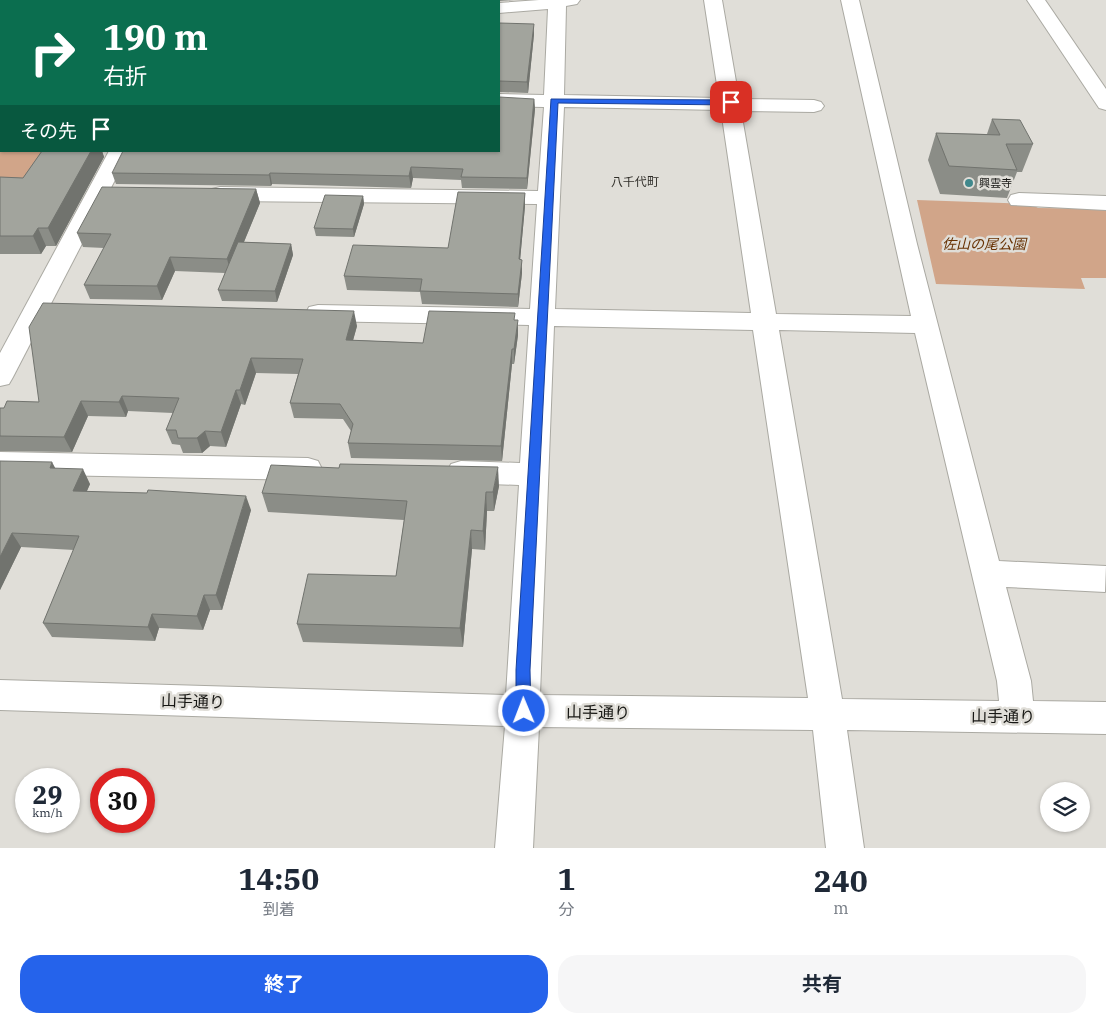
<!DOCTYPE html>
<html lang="ja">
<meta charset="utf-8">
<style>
:root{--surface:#fff;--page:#f6f6f7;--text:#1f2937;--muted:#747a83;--accent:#2563eb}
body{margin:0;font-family:"IBM Plex Serif","Noto Sans JP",serif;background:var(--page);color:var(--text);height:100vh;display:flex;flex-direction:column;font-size:19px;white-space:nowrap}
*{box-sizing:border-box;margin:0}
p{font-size:16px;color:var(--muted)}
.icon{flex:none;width:28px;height:28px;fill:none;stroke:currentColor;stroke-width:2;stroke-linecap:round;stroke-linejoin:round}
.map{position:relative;height:848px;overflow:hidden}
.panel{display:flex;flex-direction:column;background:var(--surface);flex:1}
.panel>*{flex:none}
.banner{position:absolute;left:0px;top:0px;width:500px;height:152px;box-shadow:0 1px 4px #0004;background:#0b6e4f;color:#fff;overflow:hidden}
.buttons{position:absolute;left:1040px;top:782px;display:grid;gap:10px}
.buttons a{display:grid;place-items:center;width:50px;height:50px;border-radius:50%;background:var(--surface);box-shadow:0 1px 4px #0004;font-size:25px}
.speed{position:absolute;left:15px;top:768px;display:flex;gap:10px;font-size:25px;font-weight:700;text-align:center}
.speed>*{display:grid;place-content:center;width:65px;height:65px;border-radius:50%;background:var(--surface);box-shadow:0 1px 4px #0004;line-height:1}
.speed small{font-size:12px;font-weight:400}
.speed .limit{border:8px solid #d22;background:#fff;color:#111}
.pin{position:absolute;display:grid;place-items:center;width:42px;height:42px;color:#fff;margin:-21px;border-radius:10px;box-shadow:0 2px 8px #0006}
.me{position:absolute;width:55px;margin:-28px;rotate:359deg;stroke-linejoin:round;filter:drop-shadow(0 0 4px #0008)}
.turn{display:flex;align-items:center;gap:18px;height:105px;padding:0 20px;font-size:22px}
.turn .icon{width:65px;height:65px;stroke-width:2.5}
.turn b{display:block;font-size:35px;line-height:42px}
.then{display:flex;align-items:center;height:48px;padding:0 20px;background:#0003;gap:10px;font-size:19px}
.eta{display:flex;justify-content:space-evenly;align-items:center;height:85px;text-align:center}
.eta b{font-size:30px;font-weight:700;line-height:35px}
.primary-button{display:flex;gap:10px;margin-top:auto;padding:10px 20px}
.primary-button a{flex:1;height:58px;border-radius:20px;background:var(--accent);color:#fff;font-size:20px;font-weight:700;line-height:58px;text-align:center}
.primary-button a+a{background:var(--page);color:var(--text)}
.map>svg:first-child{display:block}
</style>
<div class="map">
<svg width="1106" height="848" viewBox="0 0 1106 848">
<rect width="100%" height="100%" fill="#e0ded8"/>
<g fill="#d1a589">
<polygon points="0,99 1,151 102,151 29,193 0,192"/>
<polygon points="917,200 1031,204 1038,208 1106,209 1106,278 1081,278 1085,289 936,284"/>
</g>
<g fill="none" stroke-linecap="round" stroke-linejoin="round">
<defs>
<g id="minor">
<path d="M539 0H580L577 4 566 6 564 95 719 98 704 0H722L739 99 814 100 821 102 824 106 821 110 814 112 741 111 776 314 911 316 841 0H859L917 244 999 561 1106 566 1105 592 1006 587 1031 681 1033 701 1106 702V734L847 730 864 848H826L813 730 539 727 533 848H495L505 726 0 710V680L506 695 519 485 461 483 451 480 447 472 451 464 461 461 520 463 529 325 318 321 309 319 306 313 309 307 318 305 530 309 537 204 220 201 212 199 209 194 212 189 220 187 538 191 544 107 499 106V94L544 95 548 9 499 13V3ZM564 107 721 110 751 313 555 309ZM554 326 753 330 808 698 540 695ZM779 330 915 333 997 681 999 701 842 699Z"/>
<polygon points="1027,0 1045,0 1106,89 1106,110 1099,108"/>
<rect x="0" y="88" width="1" height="12"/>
<polygon points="109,151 130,151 13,377 9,384 0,386 0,353"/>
<polygon points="1019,193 1106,196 1106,210 1011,205 1008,200 1011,195"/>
<polygon points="0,452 308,458 318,461 322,469 318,477 308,480 0,474"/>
</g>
</defs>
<use href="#minor" stroke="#aaa9a2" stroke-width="2"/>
<use href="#minor" fill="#fff" fill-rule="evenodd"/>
</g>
<g fill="#8b8d87">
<polygon points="287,0 514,0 499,1"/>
<rect x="0" y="7" width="1" height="78"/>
<polygon points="499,23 534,34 528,93 499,92"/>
<polygon points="534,99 535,109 527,189 462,188 461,180 413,178 411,188 272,184 271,186 116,184 112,173 499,151"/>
<polygon points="992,119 1033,144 1022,172 1017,172 1007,198 940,194 928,160 936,133 987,134"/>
<polygon points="42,151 102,151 104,157 56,246 46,246 41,254 0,254 0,177 23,178"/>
<polygon points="256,189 260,203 244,242 291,244 293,255 277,302 222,301 218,290 225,273 175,271 162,300 90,299 84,285 104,248 83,247 77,233"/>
<polygon points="525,193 525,206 520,260 522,273 518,307 422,304 420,292 347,290 344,276 448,248"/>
<polygon points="363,196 364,204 354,237 316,236 314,228"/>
<polygon points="515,320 518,335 514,364 512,364 502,461 351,458 348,443 351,431 343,419 294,418 290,403 298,374 256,373 245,405 241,404 226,447 210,446 202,453 183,453 180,445 172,444 166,430 173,413 128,411 126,417 88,416 72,452 0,451 0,408 4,408 39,402 357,326 353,340 423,343"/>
<polygon points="0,461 55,468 90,484 87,491 251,510 222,610 210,610 203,630 159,628 155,641 52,637 43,623 74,550 21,547 0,590"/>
<polygon points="499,486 494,511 487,511 485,550 472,549 463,647 303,642 297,624 396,576 404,520 268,512 262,493"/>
</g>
<g fill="#71736e">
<polygon points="534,24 534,34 528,93 527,82"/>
<polygon points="534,99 535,109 527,189 527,178"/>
<polygon points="91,151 102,151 104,157 56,246 48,228"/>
<polygon points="411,167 413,178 411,188 409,176"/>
<polygon points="270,173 272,184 271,186 269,175"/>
<polygon points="256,189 260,203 231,273 227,259"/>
<polygon points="525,193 525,206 519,272 519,259"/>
<polygon points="363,196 364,204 354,237 353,229"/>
<polygon points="38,228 46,246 41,254 33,236"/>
<polygon points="291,244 293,255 277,302 275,291"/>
<polygon points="170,257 175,271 162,300 157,286"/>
<polygon points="522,260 522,273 518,307 518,294"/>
<polygon points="354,311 357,326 349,355 346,340"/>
<polygon points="518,320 518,335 514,364 514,349"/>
<polygon points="512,349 512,364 502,461 501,446"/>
<polygon points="251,358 256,373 245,405 240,390"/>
<polygon points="236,390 241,404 226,447 221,432"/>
<polygon points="122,396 128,411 126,417 119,402"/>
<polygon points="81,401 88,416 72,452 64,437"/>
<polygon points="205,431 210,446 202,453 197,438"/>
<polygon points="52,462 60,477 50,468"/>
<polygon points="498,467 499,486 494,511 493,492"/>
<polygon points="83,469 90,484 80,506 73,491"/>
<polygon points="486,492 487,511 485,550 483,531"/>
<polygon points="246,496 251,510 222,610 216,595"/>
<polygon points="471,530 472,549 463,647 460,628"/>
<polygon points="12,533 21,547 0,590 0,557"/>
<polygon points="204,595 210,610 203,630 197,616"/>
<polygon points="152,614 159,628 155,641 148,627"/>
</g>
<g fill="#a2a49d" stroke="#71736e">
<polygon points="287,0 497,0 497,1 286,1"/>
<rect x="0" y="7" width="1" height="63"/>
<polygon points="499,23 534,24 527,82 499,81"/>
<polygon points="499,97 534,99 527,178 461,177 463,169 411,167 409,176 270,173 269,175 112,173 123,151 499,151"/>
<polygon points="992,119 1020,120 1033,144 1006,144 1017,170 949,166 936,133 1000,135"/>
<polygon points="42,151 91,151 48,228 38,228 33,236 0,236 0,177 23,178"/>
<polygon points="102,187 256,189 227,259 170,257 157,286 84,285 111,234 77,233"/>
<polygon points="458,192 525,193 519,259 522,260 518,294 420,291 422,279 344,276 353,245 448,248"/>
<polygon points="325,195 363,196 353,229 314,228"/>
<polygon points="238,242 291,244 275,291 218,290"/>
<polygon points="43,303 354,311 346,340 423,343 429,311 515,313 514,320 518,320 514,349 512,349 501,446 348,443 353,424 340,404 290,403 303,359 251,358 240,390 236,390 221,432 205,431 197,438 178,438 176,430 166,430 179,398 122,396 119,402 81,401 64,437 0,436 0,408 4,408 7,401 39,402 29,327"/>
<polygon points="0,461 52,462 50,468 83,469 73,491 147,493 148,490 246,496 216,595 204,595 197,616 152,614 148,627 43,623 79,536 12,533 0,557"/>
<polygon points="340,464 498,467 493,492 486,492 483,531 471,530 460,628 297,624 308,574 396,576 407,501 262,493 271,465 339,468"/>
</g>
<polygon fill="#2563eb" stroke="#184099" points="551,99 731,100 735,102 731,105 558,103 530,670 531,711 529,715 524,717 518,715 516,711 516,670"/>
<circle fill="#40888c" stroke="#e0ded8" stroke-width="2" cx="969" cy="183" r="5"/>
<g text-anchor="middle" stroke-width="5" stroke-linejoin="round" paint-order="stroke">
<g font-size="11" fill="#161613" stroke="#e0ded8" text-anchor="start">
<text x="979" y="187">興雲寺</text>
</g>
<g font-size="12" fill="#302e29" stroke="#e0ded8">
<text x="635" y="186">八千代町</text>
</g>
<g font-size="14" font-style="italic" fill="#673102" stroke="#e0ded8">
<text x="984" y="249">佐山の尾公園</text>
</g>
<g font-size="16" fill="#161613" stroke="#e0ded8">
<text transform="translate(193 701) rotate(2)" y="6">山手通り</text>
<text transform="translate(598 712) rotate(1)" y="6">山手通り</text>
<text transform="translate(1003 716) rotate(1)" y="6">山手通り</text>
</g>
</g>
</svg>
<div class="buttons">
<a><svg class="icon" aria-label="layers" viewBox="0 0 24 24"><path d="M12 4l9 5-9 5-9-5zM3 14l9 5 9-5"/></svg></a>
</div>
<div class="speed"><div>29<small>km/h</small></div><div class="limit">30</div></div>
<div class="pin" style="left:731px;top:102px;background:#d93025"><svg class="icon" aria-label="arrive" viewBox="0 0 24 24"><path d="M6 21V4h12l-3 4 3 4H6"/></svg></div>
<svg class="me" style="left:524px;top:711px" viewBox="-20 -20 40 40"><circle r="17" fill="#2563eb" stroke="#fff" stroke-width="3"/><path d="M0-11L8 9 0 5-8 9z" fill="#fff"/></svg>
<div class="banner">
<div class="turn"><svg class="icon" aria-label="right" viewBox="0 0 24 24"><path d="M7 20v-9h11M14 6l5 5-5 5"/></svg><div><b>190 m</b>右折</div></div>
<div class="then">その先<svg class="icon" aria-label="arrive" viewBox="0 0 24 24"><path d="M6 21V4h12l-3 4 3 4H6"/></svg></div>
</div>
</div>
<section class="panel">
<div class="eta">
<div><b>14:50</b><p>到着</p></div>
<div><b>1</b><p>分</p></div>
<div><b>240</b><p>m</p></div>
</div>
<div class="primary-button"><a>終了</a><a>共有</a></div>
</section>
